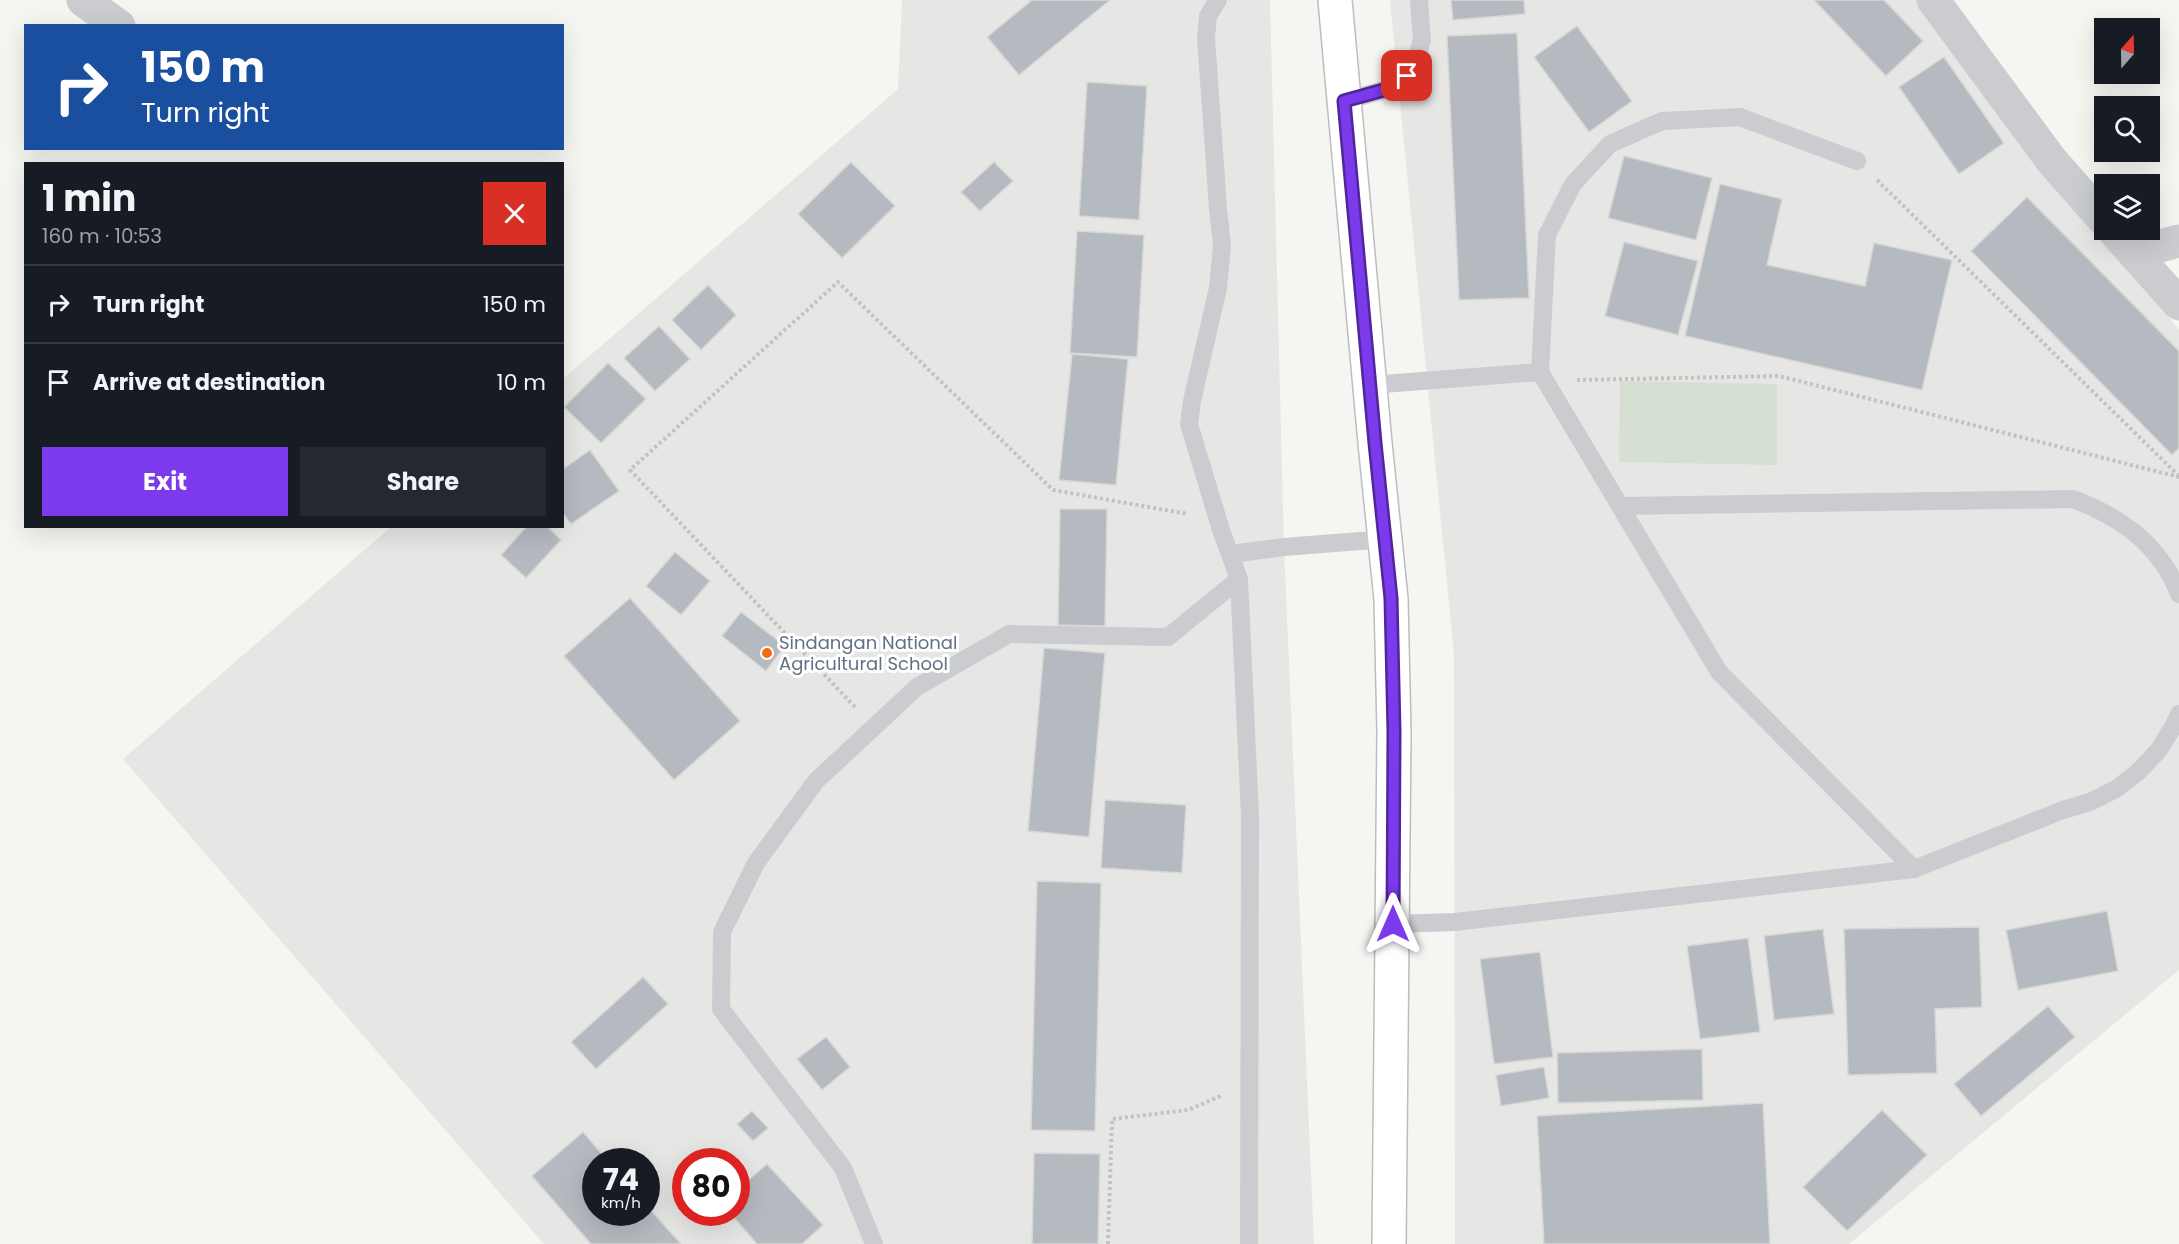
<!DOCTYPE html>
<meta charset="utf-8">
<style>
:root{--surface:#171b24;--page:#242831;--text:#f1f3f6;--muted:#9ea1a6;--line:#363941;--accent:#7c3aed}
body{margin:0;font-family:Poppins,sans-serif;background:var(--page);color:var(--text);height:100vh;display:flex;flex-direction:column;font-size:22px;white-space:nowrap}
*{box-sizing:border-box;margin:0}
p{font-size:20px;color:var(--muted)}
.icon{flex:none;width:33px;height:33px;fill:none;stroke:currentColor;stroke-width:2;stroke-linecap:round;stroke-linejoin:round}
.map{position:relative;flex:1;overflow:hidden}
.details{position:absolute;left:24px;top:162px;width:540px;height:366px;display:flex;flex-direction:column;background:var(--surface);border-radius:0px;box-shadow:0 6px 24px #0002}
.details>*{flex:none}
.top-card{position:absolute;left:24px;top:24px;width:540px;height:126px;border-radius:0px;box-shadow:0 6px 24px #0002;background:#1a4fa0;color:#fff;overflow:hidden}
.needle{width:39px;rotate:20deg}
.tools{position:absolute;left:2094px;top:18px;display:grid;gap:12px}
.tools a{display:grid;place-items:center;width:66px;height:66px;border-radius:0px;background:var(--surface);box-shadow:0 6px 24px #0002;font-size:30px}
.speed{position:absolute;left:582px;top:1148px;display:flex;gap:12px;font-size:30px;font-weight:700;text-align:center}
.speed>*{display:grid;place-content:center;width:78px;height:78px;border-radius:50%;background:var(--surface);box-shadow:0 6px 24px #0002;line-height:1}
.speed small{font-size:15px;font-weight:400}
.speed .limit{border:9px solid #d22;background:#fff;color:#111}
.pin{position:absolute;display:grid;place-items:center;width:51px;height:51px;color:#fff;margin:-26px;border-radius:12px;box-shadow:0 3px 9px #0006}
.me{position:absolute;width:66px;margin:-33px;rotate:0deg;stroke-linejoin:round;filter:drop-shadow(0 0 4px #0008)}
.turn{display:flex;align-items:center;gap:21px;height:126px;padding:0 18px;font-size:27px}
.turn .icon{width:78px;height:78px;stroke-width:2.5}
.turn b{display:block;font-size:42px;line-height:51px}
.round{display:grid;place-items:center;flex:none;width:63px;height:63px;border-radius:0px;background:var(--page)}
.headline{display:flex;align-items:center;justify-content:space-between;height:102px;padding:0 18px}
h1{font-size:36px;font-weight:700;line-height:45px}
.primary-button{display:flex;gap:12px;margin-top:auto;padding:12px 18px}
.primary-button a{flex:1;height:69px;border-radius:0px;background:var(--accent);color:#fff;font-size:24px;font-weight:700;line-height:69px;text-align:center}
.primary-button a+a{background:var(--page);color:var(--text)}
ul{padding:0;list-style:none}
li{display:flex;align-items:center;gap:18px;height:78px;padding:0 18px;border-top:2px solid var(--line)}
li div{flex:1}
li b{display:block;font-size:22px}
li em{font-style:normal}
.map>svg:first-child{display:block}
</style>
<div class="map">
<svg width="2179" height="1244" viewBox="0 0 2179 1244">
<rect width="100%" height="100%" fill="#f5f6f2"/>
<g fill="#e6e7e5" fill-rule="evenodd">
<path d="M902 0H1270L1284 547 1314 1244H544L123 759 391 527 562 526 563 379 898 89ZM596 1161H646V1212H596ZM686 1161H736V1212H686Z"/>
<polygon points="1390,0 1919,0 2179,330 2179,970 1849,1244 1455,1244 1454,655"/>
</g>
<polygon fill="#d5dfd2" points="1620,381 1777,384 1777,465 1619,462"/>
<g fill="#b5bac1" stroke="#d7d7d5" stroke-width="1.5">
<polygon points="1032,0 1110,0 1019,75 987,37"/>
<polygon points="1451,0 1524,0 1525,14 1453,20"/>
<polygon points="1814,0 1884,0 1923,41 1886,76"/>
<polygon points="1577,26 1632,101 1589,132 1534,57"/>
<polygon points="1517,33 1529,298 1459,300 1447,36"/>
<polygon points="1944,57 2004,143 1959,174 1899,87"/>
<polygon points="1087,82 1147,86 1139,220 1079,216"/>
<polygon points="1624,156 1712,178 1696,240 1608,218"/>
<polygon points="851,162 895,206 842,258 798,214"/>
<polygon points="994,162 1013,181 980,211 961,192"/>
<polygon points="1720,184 1782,199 1767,265 1865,286 1874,243 1952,260 1922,390 1685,336"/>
<polygon points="2027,197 2179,351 2179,448 2172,455 1971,251"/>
<polygon points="1077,231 1144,235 1137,357 1070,353"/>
<polygon points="1624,242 1698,261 1678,335 1605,316"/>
<polygon points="708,285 736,315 701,350 672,320"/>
<polygon points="659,326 690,359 655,391 624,358"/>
<polygon points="1072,354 1128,359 1116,485 1059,480"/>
<polygon points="608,363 646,399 601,443 564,407"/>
<polygon points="590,450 619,491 571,524 562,512 562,470"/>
<polygon points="1060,509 1107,509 1105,626 1058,625"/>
<polygon points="527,526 547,526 561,540 526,578 501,555"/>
<polygon points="675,552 710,581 681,615 646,586"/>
<polygon points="630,598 740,721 674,780 564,656"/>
<polygon points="741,612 785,646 766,671 722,636"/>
<polygon points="1044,648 1105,653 1089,837 1028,831"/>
<polygon points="1105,800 1186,805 1182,873 1101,868"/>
<polygon points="1037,881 1101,883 1095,1131 1031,1130"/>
<polygon points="2107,911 2118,971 2018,990 2006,930"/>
<polygon points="1979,927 1982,1007 1935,1009 1937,1073 1848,1075 1844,929"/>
<polygon points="1823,929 1834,1014 1774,1020 1764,936"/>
<polygon points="1748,938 1760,1032 1700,1039 1687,946"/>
<polygon points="1540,952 1553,1057 1494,1064 1480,959"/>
<polygon points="643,977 668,1004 596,1069 571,1042"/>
<polygon points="2048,1006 2075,1037 1981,1116 1954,1084"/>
<polygon points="826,1037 850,1067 822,1090 797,1059"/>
<polygon points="1702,1049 1703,1100 1558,1103 1557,1053"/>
<polygon points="1544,1067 1549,1098 1501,1106 1496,1075"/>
<polygon points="1763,1103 1770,1244 1544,1244 1537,1116"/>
<polygon points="1882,1110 1927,1155 1847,1231 1803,1187"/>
<polygon points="752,1111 768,1128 753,1141 737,1124"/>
<polygon points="583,1132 608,1161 596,1161 596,1212 646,1212 646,1205 681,1244 591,1244 532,1176"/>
<polygon points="1034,1153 1100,1154 1098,1244 1032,1244"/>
<polygon points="767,1164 823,1225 802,1244 757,1244 729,1212 736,1212 736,1191"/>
</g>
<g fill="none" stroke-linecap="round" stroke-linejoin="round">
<defs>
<polyline id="trunk" points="1335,0 1375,443 1391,599 1394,732 1389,1244"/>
</defs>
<use href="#trunk" stroke="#bbbdc0" stroke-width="36"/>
<g stroke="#c0c2c4" stroke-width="4" stroke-dasharray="3 3" stroke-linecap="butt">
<polyline points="1877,180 2178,475"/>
<polyline points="1577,380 1779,376 2179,477"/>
<polyline points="855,707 630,470 838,282 1053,490 1188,514"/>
<polyline points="1108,1244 1112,1119 1188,1110 1223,1095"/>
</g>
<g stroke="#caccd0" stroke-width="18">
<polyline points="1218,0 1208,16 1206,38 1218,208 1222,246 1218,288 1192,401 1189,424 1221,530 1239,579 1250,816 1249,1244"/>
<polyline points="1344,101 1399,86 1414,67 1422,40 1419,0"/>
<polyline points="1857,161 1740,117 1662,121 1610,144 1573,184 1547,235 1540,372 1719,672 1914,869"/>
<polyline points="1370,385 1540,372"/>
<path d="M1621 506 2073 499C2120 517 2160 544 2179 594"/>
<polyline points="1231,554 1284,547 1386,539"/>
<polyline points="1393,924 1455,922 1914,869 2063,810 2090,802 2116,789 2138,772 2158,751 2173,727 2179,714"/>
<polyline points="874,1244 843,1168 721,1009 722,932 756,863 816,781 917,687 1009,634 1168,637 1239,579"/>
</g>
<g stroke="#caccd0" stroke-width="33">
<polyline points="83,0 119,26"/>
<polyline points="1933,0 2052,161 2104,220"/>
<polyline points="2113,230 2179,304"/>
<polyline points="2134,253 2179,241"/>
</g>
<use href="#trunk" stroke="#fff" stroke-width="33"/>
</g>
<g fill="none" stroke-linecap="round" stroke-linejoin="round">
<defs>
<polyline id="route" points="1393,924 1394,732 1391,598 1375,443 1344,101 1398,86 1407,76"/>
</defs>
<use href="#route" stroke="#51269a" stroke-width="15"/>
<use href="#route" stroke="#7c3aed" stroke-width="10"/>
</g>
<circle fill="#f56b13" stroke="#fff" stroke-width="2" cx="767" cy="653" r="6"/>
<g text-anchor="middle" stroke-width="6" stroke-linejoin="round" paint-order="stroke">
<g font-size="18" fill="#627086" stroke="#fff" text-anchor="start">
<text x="779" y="649">Sindangan National<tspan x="779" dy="21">Agricultural School</tspan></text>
</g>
</g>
</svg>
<div class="tools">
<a><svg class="needle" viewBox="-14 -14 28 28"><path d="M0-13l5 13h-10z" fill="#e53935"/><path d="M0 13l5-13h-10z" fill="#9ea1a6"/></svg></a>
<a><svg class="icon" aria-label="search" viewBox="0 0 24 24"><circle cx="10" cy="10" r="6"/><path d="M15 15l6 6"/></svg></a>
<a><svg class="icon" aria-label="layers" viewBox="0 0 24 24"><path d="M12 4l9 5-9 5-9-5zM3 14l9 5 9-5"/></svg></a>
</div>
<div class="speed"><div>74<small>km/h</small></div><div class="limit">80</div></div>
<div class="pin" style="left:1407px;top:76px;background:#d93025"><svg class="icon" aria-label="arrive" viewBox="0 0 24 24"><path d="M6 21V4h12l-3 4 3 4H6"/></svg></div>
<svg class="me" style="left:1393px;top:924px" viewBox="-20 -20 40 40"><path d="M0-17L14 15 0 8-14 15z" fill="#7c3aed" stroke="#fff" stroke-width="4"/></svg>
<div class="top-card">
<div class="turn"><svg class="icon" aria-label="right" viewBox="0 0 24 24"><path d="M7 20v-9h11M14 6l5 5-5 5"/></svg><div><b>150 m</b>Turn right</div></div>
</div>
<section class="details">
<div class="headline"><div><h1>1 min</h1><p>160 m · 10:53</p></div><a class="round" style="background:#d93025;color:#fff"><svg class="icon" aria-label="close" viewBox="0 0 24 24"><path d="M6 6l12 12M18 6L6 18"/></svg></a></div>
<ul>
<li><svg class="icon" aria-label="right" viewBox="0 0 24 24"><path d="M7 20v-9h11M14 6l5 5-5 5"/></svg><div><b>Turn right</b></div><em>150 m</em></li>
<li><svg class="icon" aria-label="arrive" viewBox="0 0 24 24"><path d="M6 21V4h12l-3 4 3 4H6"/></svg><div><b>Arrive at destination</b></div><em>10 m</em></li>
</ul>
<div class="primary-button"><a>Exit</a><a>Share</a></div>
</section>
</div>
